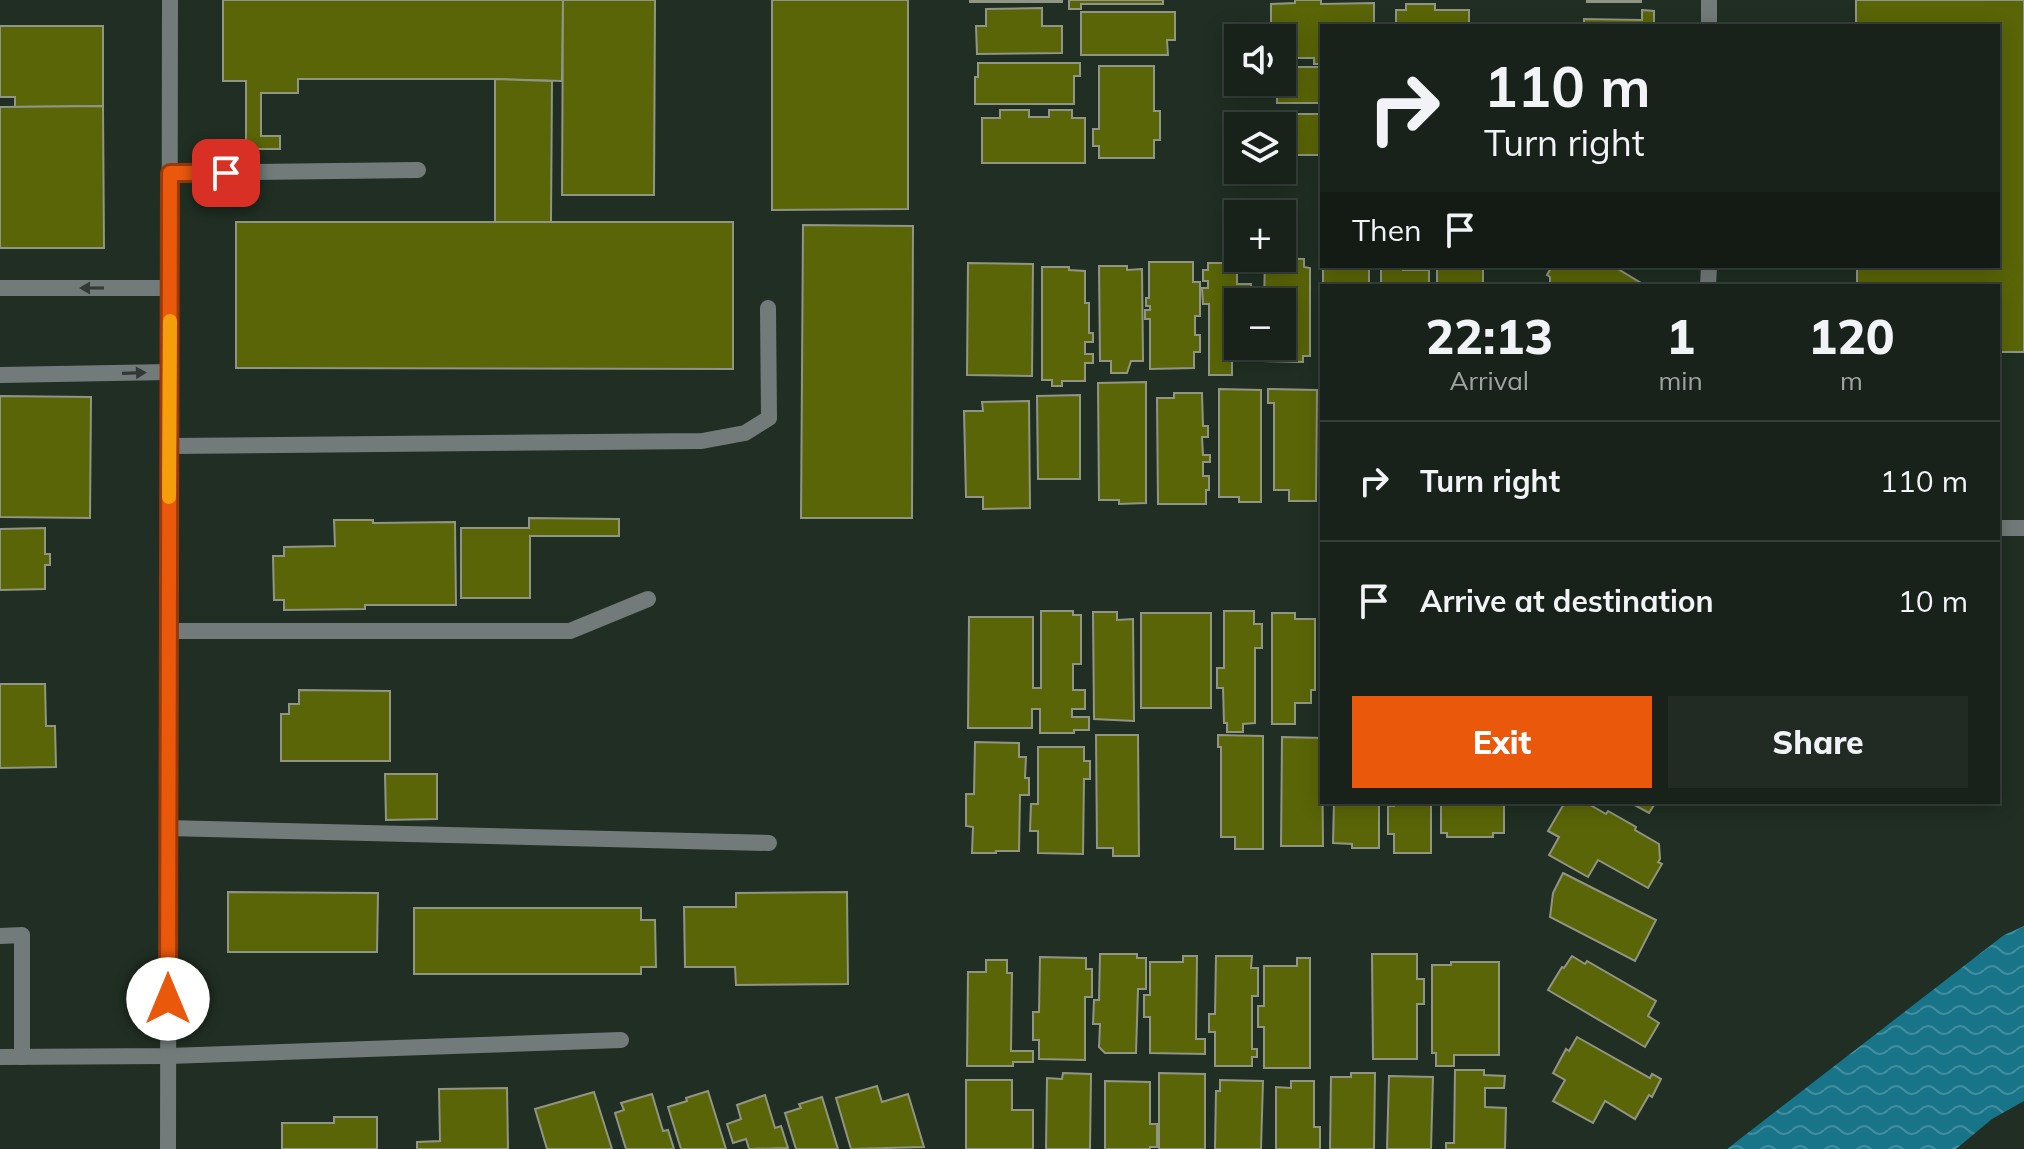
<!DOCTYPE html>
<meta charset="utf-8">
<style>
:root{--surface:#18221a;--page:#212a23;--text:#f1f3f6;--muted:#9fa4a2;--line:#363f39;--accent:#ea580c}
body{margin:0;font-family:Mulish,sans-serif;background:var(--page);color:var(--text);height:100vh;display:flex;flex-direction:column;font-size:30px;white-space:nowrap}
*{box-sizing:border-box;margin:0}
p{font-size:26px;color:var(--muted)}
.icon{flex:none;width:44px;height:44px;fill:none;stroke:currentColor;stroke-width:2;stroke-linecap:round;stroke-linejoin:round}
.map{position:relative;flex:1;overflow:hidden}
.details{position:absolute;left:1320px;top:284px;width:680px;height:520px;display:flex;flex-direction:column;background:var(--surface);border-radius:0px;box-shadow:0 4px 20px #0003,0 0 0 2px var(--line)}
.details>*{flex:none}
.top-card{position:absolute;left:1320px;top:24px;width:680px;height:244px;border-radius:0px;box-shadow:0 4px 20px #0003,0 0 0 2px var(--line);background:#18221a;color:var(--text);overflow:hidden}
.controls{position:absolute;left:1224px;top:24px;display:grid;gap:16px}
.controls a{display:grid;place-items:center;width:72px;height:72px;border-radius:0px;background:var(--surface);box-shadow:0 4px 20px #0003,0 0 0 2px var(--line);font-size:40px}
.pin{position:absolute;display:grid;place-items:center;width:68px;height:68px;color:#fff;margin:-34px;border-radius:16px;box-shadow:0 4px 12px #0006}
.me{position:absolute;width:88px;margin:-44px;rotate:0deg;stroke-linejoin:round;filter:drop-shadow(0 0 6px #0008)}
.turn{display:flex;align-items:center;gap:28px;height:168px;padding:0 32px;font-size:36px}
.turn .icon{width:104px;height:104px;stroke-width:2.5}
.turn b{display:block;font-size:56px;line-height:68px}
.then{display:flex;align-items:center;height:76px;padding:0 32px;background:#0003;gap:16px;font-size:30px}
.eta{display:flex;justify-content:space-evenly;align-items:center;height:136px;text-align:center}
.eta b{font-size:48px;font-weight:800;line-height:56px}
.action{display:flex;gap:16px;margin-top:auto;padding:16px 32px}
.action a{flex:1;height:92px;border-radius:0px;background:var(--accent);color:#fff;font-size:32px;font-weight:800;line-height:92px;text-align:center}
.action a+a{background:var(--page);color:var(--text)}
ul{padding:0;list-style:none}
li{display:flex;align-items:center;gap:24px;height:120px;padding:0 32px;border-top:2px solid var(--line)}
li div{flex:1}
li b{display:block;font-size:30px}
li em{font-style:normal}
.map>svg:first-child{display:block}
</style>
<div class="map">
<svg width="2024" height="1149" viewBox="0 0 2024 1149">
<defs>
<pattern id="water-waves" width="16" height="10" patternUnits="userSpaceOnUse" patternTransform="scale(2)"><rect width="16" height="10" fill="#177489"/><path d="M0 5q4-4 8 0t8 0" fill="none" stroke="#438e9e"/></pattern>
</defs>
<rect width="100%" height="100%" fill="#202e23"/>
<polygon fill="url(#water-waves)" points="2024,926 2024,1101 1992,1119 1956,1149 1727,1149 2004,935"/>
<g fill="#5a6507" stroke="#919583" stroke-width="2">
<polygon points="223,0 563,0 562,81 495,79 298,79 298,93 261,93 261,136 280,136 280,149 246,149 246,81 223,81"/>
<polygon points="563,0 655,0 654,195 562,195"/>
<polygon points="772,0 908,0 908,209 772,210"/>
<rect x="970" y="0" width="92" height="2"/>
<polygon points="1069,0 1163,0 1163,4 1081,4 1081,9 1069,9"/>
<polygon points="1295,0 1321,0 1321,4 1374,3 1374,26 1322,26 1322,64 1314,64 1314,58 1282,58 1282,38 1271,38 1271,4 1295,3"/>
<rect x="1587" y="0" width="54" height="2"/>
<polygon points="1856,0 2024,0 2024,352 1998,352 1998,286 1857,286 1857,266 1998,266 1998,26 1856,26"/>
<polygon points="1406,4 1435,4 1435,10 1469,10 1469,26 1396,26 1396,10 1406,10"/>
<polygon points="1042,8 1042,26 1062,26 1062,53 977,54 976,26 986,26 986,9"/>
<polygon points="1642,10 1654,11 1654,26 1584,26 1584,19 1642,20"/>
<polygon points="1081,12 1175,12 1175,40 1167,40 1168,55 1081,55"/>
<polygon points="0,26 103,26 103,106 15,107 15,97 0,97"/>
<polygon points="978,63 1080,63 1080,76 1074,76 1074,104 975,104 975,77 978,77"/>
<polygon points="1099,66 1154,66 1154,111 1160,111 1160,140 1154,140 1154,158 1099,158 1099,146 1093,146 1093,129 1099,129"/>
<polygon points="1286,67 1322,67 1322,103 1277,103 1277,82 1286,80"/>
<polygon points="495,79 552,81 551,222 495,222"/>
<polygon points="103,106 104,248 0,248 0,107"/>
<polygon points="1000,110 1029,110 1029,117 1049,117 1049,110 1072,110 1072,118 1085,118 1085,163 982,163 982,118 1000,118"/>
<polygon points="1283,114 1322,114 1322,155 1282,155"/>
<polygon points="236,222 733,222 733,369 236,368"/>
<polygon points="803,225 913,226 912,518 801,518"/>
<polygon points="1265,258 1304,259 1304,267 1310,268 1310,356 1303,356 1303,362 1264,361 1264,346 1282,346 1282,302 1264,302"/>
<polygon points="1149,262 1193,262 1193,282 1200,282 1200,316 1195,316 1195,335 1200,335 1200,352 1194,352 1194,368 1150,369 1150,319 1145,319 1145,310 1150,310 1150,306 1146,306 1146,298 1149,298"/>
<polygon points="968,263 1033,264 1032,376 967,375"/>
<polygon points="1208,263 1230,263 1230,272 1237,272 1237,284 1251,284 1251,302 1238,302 1238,331 1232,331 1232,375 1209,375 1209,304 1203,304 1202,288 1208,288 1208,281 1203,281 1203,270 1208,270"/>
<polygon points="1099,266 1127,266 1127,270 1142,269 1143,361 1131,361 1127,373 1111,373 1111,361 1100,361"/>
<rect x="1323" y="266" width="46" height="20"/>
<rect x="1437" y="266" width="46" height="20"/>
<polygon points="1552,266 1613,266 1646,286 1550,286 1550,277 1547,275"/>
<polygon points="1042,267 1069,267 1069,270 1085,271 1085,303 1089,303 1089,333 1093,333 1093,342 1085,342 1085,354 1093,354 1093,363 1085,363 1085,381 1062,381 1062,386 1052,386 1052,380 1042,380"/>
<polygon points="1381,267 1403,267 1403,270 1429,270 1429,286 1381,286"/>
<polygon points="1146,382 1146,503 1119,504 1119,500 1099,500 1098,383"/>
<polygon points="1219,389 1261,390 1261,502 1239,502 1239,497 1219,497"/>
<polygon points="1268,389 1317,390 1316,501 1289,501 1289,490 1274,490 1274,403 1268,403"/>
<polygon points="1174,393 1202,393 1203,426 1208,426 1208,437 1202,437 1203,455 1210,455 1210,462 1203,462 1203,476 1209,476 1209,490 1206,490 1206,504 1158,504 1157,398 1174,398"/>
<polygon points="1080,395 1080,479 1038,479 1037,396"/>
<polygon points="0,396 91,397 90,518 0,517"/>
<polygon points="1029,401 1030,508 983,509 983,497 966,497 964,411 983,411 982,402"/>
<polygon points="529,518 619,519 619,536 530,536 530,598 461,598 461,528 529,528"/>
<polygon points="334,520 373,520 373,523 455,522 456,605 365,605 365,609 284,610 284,600 274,600 273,556 284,556 284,547 335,546"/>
<polygon points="45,528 45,554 50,554 50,565 45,565 45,589 0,590 0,529"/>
<polygon points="1041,611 1073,611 1073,615 1081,615 1081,664 1073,664 1073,690 1085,690 1085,709 1072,709 1072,717 1089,717 1089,730 1074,730 1074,733 1040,733 1040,709 1032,709 1032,728 968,728 969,617 1033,617 1033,688 1041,688"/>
<polygon points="1224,611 1254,611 1254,624 1262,624 1262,648 1255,648 1255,723 1243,724 1243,732 1227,732 1227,723 1224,723 1223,688 1217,688 1217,668 1224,668"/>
<polygon points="1093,612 1117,612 1117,620 1133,619 1134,721 1094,719"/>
<rect x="1141" y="613" width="70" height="95"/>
<polygon points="1272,613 1295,613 1295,619 1315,619 1315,690 1311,690 1311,703 1295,703 1295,724 1272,724"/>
<polygon points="0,684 45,684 46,726 55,726 56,767 0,768"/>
<polygon points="299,690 390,691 390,761 281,761 281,714 289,714 289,704 299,704"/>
<polygon points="1096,735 1138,735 1139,856 1113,856 1113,848 1097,848"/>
<polygon points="1218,735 1263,736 1263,849 1235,849 1235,837 1221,837 1221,747 1218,747"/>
<polygon points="1282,737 1322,738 1323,846 1281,846"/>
<polygon points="975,742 1019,743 1019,757 1026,757 1025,778 1029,778 1029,795 1020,795 1019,851 996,851 996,853 972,853 973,827 966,826 966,794 974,794"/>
<polygon points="1038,747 1084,747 1084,761 1090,761 1090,779 1084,779 1083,854 1038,853 1038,831 1030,831 1031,804 1038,804"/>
<polygon points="385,774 437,774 437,819 386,820"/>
<polygon points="1334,802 1379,802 1379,848 1352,848 1352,844 1333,843"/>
<polygon points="1394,802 1431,802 1431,853 1394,853 1394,834 1388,834 1388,806 1394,806"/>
<polygon points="1441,802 1504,802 1504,833 1493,833 1493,837 1447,837 1447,833 1441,833"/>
<polygon points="1565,802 1585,802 1606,814 1608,811 1636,827 1635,830 1659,844 1660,859 1658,862 1662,864 1648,888 1598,860 1588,877 1549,855 1559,837 1548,831"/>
<polygon points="1629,802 1656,802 1649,813"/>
<polygon points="1563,873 1656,920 1635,961 1550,917 1553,893"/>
<polygon points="228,892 378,893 377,952 228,952"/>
<polygon points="847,892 848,984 736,985 735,967 685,967 684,907 736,907 736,893"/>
<polygon points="414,908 641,908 641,920 655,920 656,967 641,967 641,974 414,974"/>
<polygon points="1100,954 1137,954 1137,958 1146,958 1146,989 1138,989 1136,1053 1105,1053 1099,1047 1100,1024 1093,1024 1094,1000 1099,1000"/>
<polygon points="1372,954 1417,954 1417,979 1424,979 1424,1004 1417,1004 1417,1059 1373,1059"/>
<polygon points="1183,956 1197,956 1196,1039 1205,1039 1205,1054 1150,1053 1150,1017 1144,1017 1144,995 1150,995 1150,962 1183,962"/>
<polygon points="1216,956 1252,956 1251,968 1258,968 1258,996 1252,996 1252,1049 1257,1049 1257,1057 1252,1057 1252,1066 1215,1066 1215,1032 1209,1032 1209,1014 1215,1014"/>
<polygon points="1572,956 1585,964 1587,961 1656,1001 1648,1016 1659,1023 1645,1047 1548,990 1562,967 1564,968"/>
<polygon points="1040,957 1086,958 1086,969 1092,969 1092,997 1085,997 1085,1060 1039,1059 1039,1040 1033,1040 1033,1012 1039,1012"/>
<polygon points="1297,958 1310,958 1310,1068 1264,1068 1264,1027 1258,1027 1258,1006 1264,1006 1264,966 1297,966"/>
<polygon points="986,960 1007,960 1007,973 1012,973 1011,1051 1033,1051 1033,1062 1013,1062 1013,1066 967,1066 968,972 986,972"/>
<polygon points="1451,962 1499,962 1499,1055 1454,1055 1454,1066 1436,1066 1436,1053 1432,1053 1432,965 1451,965"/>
<polygon points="1577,1037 1650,1078 1652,1074 1661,1079 1652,1097 1649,1095 1635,1119 1605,1101 1593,1123 1553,1101 1565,1080 1553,1073 1566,1049 1569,1051"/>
<polygon points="1455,1070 1484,1070 1484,1075 1505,1076 1504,1088 1485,1088 1485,1107 1506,1108 1505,1149 1446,1149 1446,1143 1454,1143"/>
<polygon points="1063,1073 1091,1074 1090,1149 1046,1149 1047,1078 1062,1079"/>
<polygon points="1159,1073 1205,1074 1205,1149 1159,1149"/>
<polygon points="1351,1073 1375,1073 1374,1149 1330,1149 1331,1077 1351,1077"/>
<polygon points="1389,1076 1433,1077 1431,1149 1387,1149"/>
<polygon points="966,1080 1012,1080 1012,1110 1033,1110 1033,1149 966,1149"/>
<polygon points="1220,1080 1263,1081 1261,1149 1215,1149 1216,1091 1220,1091"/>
<polygon points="1105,1081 1150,1082 1150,1124 1157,1124 1157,1147 1150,1147 1150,1149 1105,1149"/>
<polygon points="1291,1081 1314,1081 1314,1127 1320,1127 1320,1149 1276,1149 1276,1087 1291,1088"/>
<polygon points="877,1086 882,1102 908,1094 924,1147 851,1149 836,1098"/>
<polygon points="507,1088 508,1149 417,1149 417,1142 440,1141 439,1089"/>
<polygon points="708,1091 726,1149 681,1149 668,1107 687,1101 686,1098"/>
<polygon points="594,1092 612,1149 547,1149 535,1109"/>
<polygon points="652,1094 663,1131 668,1130 674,1149 626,1149 615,1113 624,1110 621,1103"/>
<polygon points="765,1095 775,1128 781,1126 788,1148 749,1149 746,1139 733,1143 727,1124 741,1119 737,1105"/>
<polygon points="822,1097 838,1149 796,1149 785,1113 801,1108 799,1104"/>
<polygon points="334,1117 377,1117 377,1149 282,1149 282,1123 334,1123"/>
</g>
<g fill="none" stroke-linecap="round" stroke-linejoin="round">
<g stroke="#727b7a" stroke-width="16">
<polyline points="1709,26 1709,0"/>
<polyline points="170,173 418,170"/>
<polyline points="1708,286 1709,266"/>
<polyline points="0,288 170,288"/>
<polyline points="0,375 169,372"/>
<polyline points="169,446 702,441 745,433 769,418 768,308"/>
<polyline points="1998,528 2024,528"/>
<polyline points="169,631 570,631 648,599"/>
<polyline points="168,828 769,843"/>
<polyline points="0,936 22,935 22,1057"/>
<polyline points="0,1057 168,1056 621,1040"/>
</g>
<polyline stroke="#727b7a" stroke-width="16" points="168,1149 170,0"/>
</g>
<defs><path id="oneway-solid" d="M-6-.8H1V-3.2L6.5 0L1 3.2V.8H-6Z" transform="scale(2)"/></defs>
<g fill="#313835">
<use href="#oneway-solid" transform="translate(92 288) rotate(-180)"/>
<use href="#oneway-solid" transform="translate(134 373) rotate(-2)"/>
</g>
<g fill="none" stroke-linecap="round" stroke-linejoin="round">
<defs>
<polyline id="route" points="168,999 170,173 226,173"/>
</defs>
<use href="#route" stroke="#983908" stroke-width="20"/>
<use href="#route" stroke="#ea580c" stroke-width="14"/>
<polyline stroke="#f59e0b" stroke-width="14" points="169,497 170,321"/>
</g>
</svg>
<div class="controls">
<a><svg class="icon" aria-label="sound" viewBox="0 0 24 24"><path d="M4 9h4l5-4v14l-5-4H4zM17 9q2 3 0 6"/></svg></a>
<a><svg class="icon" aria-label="layers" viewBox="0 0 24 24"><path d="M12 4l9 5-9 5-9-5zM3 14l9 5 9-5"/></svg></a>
<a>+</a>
<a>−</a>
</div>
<div class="pin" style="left:226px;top:173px;background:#d93025"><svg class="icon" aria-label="arrive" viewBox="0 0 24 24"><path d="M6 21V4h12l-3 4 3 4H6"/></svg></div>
<svg class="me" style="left:168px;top:999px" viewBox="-20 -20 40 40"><circle r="19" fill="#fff"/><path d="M0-13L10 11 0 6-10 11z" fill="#ea580c"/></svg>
<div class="top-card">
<div class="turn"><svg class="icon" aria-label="right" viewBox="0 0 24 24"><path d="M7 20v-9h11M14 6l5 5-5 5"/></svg><div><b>110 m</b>Turn right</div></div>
<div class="then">Then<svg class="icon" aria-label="arrive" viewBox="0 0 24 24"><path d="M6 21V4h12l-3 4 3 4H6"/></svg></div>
</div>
<section class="details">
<div class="eta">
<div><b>22:13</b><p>Arrival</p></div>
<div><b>1</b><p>min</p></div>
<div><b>120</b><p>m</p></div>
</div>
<ul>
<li><svg class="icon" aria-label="right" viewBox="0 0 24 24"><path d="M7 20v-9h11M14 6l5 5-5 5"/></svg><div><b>Turn right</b></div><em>110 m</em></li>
<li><svg class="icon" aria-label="arrive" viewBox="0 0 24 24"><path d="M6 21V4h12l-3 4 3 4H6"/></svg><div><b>Arrive at destination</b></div><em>10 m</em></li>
</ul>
<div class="action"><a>Exit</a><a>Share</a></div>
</section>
</div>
